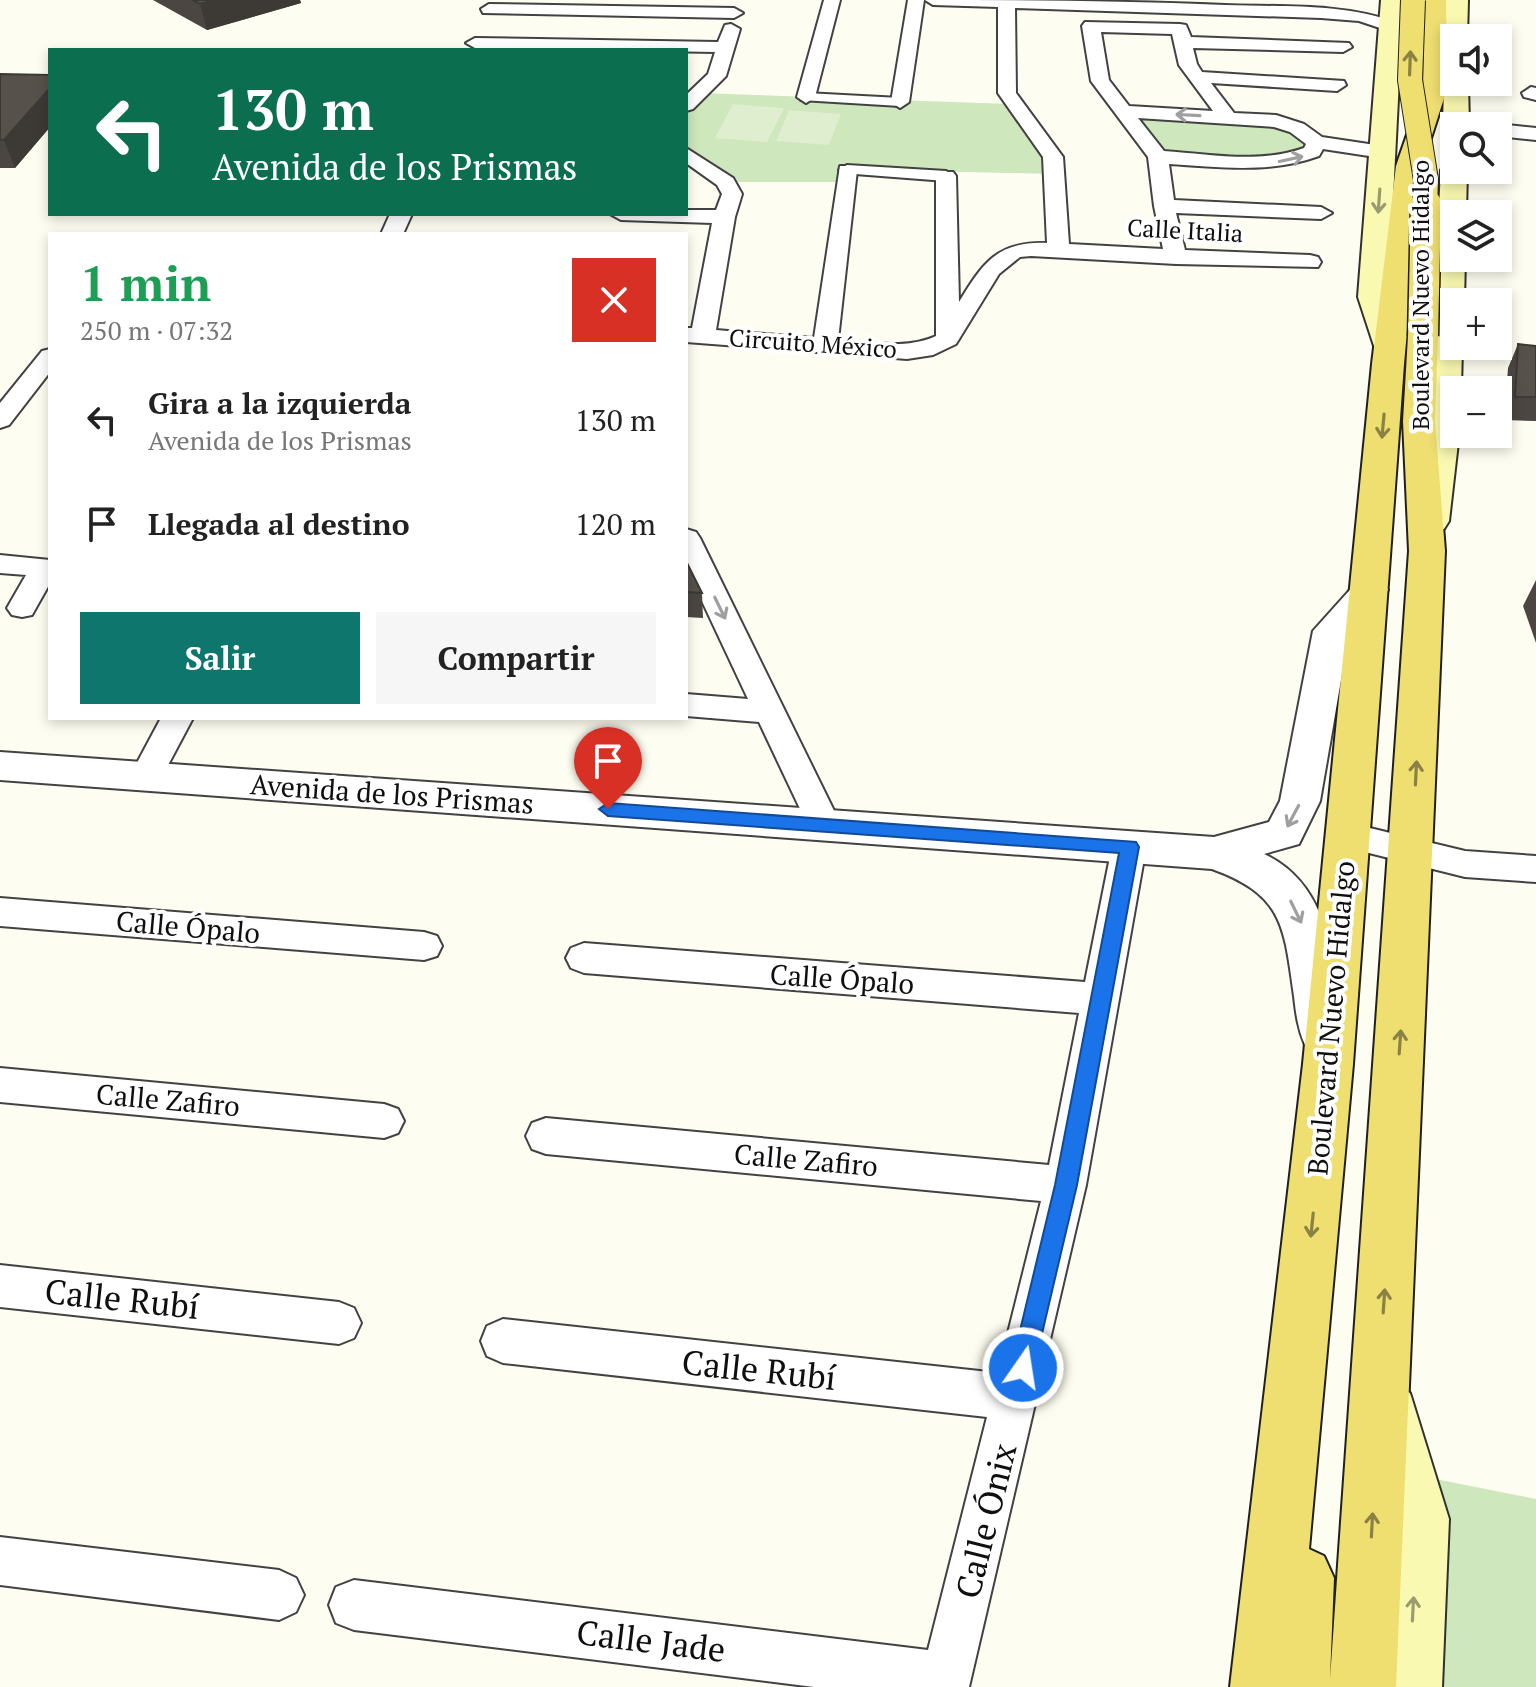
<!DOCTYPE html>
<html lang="es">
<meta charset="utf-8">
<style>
:root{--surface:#fff;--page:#f6f6f6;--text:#222;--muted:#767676;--accent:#0f766e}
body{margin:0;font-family:"PT Serif",serif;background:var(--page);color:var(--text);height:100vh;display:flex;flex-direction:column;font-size:30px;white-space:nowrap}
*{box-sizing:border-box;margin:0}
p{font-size:26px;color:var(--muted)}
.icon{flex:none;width:44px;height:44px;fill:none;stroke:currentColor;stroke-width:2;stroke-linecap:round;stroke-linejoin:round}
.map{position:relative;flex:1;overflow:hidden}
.panel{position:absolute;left:48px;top:232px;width:640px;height:488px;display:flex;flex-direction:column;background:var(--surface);border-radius:0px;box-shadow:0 4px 12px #0003}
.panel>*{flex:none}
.top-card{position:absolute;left:48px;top:48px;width:640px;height:168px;border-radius:0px;box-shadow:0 4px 12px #0003;background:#0b6e4f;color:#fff;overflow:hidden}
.tools{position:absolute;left:1440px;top:24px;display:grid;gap:16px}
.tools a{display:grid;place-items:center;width:72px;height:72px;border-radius:0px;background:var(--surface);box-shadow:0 4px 12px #0003;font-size:40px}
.pin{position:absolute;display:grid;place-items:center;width:68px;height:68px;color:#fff;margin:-82px -34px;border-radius:50% 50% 50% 0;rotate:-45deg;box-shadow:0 0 8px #0007}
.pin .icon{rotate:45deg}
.me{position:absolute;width:88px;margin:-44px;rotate:13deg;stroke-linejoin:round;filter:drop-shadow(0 0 6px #0008)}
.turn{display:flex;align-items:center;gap:28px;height:168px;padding:0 32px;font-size:36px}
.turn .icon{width:104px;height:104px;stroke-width:2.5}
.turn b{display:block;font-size:56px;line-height:68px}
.round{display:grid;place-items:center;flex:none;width:84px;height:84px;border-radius:0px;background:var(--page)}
.overview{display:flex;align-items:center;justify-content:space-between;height:136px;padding:0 32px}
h1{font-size:48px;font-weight:700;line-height:60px;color:#1e9e55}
.button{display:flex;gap:16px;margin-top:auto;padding:16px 32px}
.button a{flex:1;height:92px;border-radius:0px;background:var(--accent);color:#fff;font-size:32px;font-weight:700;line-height:92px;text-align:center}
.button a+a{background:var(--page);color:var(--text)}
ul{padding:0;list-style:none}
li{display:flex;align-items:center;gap:24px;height:104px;padding:0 32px}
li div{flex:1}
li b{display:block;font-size:30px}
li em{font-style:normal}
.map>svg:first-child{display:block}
</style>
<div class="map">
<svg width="1536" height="1687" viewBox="0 0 1536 1687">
<rect width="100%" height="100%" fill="#fefdf1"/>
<g fill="#cee7bd">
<polygon points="699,93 1009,104 1048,142 1053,174 844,169 841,182 728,182 686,152 686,108"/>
<polygon points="1127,112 1276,121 1316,142 1297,159 1158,157"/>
<polygon points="1375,1467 1536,1499 1536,1687 1377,1687"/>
</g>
<g fill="#dfeece">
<polygon points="733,104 784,108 767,142 715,138"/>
<polygon points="789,110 841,114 829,145 776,141"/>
</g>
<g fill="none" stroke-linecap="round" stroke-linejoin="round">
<defs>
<g id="pedestrian">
<polygon points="806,93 900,98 907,102 900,106 801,100 801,94"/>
<polygon points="847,165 946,171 954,176 946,181 842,173 839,170"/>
</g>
<g id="minor">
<polygon points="824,0 840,0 815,97 806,103 797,97"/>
<polygon points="908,0 924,0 909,102 900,108 891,102"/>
<path d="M925 0C1025 0 1125 1 1225 5 1282 7 1341 3 1395 22L1398 26 1389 31 1359 21 1321 18 1015 8 1016 93 1063 157 1069 244 1163 249 1154 206 1148 157 1091 81 1082 26 1085 22 1180 24 1186 25 1191 37 1349 43 1352 47 1343 52 1193 48 1197 64 1202 72 1344 81 1346 85 1337 91 1211 83 1234 113 1276 115 1304 124 1322 137 1382 146 1392 152 1382 158 1323 149 1319 156C1269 174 1220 167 1169 164L1174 200 1321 207 1332 213 1321 219 1176 213 1185 250 1310 255 1318 257 1321 262 1318 267 1176 264 1031 256 1020 257 999 274 956 344 933 355 907 359 686 342V328H692L712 223 621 220 610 214H686V210H716L722 194 717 185 686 163V148L733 178 742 194 735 217 716 330 814 338 840 166H854L857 170 838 340C871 342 905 350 936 336V176L939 172H953L956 176 959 302C983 263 997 241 1047 243L1043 157 998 93V7L933 5ZM1101 32 1172 34 1179 65 1213 111 1129 106 1109 80ZM1138 118 1274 127 1290 132 1306 144 1304 148C1259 164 1210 154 1164 151Z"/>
<polygon points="489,4 734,8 743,13 734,18 483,13 481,9"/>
<polygon points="731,24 740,29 726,76 693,109 686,111 686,95 708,74 715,52 475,48 466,43 475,38 718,42 725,25"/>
<polygon points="1531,87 1536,88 1536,100 1524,97 1522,93"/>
<polygon points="1498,124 1536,128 1536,140 1498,136 1498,126 1491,126"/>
<polygon points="390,214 412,214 403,234 381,234"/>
<polygon points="50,349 50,372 9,425 0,428 0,403 42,351"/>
<polygon points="686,529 696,532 700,538 841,825 836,834 824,838 812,834 759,722 686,716 686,694 748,699 686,567"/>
<polygon points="0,555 50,560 50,583 32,615 22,617 12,615 7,608 26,575 0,573"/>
<polygon points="161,718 193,718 158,784 146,788 134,784 130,776"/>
<polygon points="1349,823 1465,851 1536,856 1536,882 1465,877 1337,845 1332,836 1337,827"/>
<polygon points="1129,834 1141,838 1146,847 1086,1185 969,1687 814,1687 354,1630 336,1623 329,1605 336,1587 354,1580 928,1650 987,1417 503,1363 487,1356 481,1341 487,1326 503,1319 998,1373 1041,1201 546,1154 532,1149 526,1136 532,1123 546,1118 1049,1165 1079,1013 584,973 571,968 566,958 571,948 584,943 1085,982 1112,847 1117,838"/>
<polygon points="0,898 424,932 437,936 442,946 437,956 424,960 0,926"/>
<polygon points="0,1068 384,1104 398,1109 404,1121 398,1133 384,1138 0,1102"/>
<polygon points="0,1265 339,1302 354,1308 361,1323 354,1338 339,1344 0,1307"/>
<polygon points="0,1537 279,1570 296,1578 304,1595 296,1612 279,1620 0,1585"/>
</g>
<path id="tertiary" d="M1370 579 1383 582 1388 590 1349 634 1320 801 1299 844 1264 854C1332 885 1334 967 1345 1031L1339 1045 1322 1051 1305 1045C1298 1029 1296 1014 1294 996 1284 927 1284 895 1212 869L0 780V752L1214 837 1269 822 1280 801 1313 631 1357 582Z"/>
<g id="secondary">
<polygon points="1381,0 1403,0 1388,297 1405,349 1401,356 1390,358 1379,356 1375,349 1358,297"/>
<polygon points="1446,0 1468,0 1467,38 1454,38 1454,44 1445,38"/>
<polygon points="1454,75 1454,82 1468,82 1469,126 1454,126 1454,133 1443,126 1444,82"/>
<polygon points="1454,162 1454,170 1467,170 1466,214 1454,214 1454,258 1465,258 1464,302 1454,302 1454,346 1462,346 1461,390 1454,390 1454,434 1459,434 1449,521 1444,529 1431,532 1418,529 1413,521 1428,423 1441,170 1445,164"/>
<polygon points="1389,1384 1410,1393 1449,1519 1442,1687 1376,1687 1387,1519 1359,1414 1368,1393"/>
</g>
<polygon id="primary" points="1424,0 1446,0 1447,89 1422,166 1404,364 1353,1064 1309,1549 1324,1556 1334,1578 1330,1679 1409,551 1403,421 1408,336 1412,330 1423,327 1434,330 1438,336 1435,421 1445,551 1396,1687 1230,1687 1303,1064 1372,364 1396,166 1423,89"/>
</defs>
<use href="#pedestrian" stroke="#424242" stroke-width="4"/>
<use href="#minor" stroke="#424242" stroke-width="4"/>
<use href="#tertiary" stroke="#424242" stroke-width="4"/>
<use href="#secondary" stroke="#313131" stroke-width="4"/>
<use href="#primary" stroke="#202020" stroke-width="4"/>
<use href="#pedestrian" fill="#fff" fill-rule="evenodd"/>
<use href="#minor" fill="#fff" fill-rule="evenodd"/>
<use href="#tertiary" fill="#fff" fill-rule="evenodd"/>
<use href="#secondary" fill="#f9f9b1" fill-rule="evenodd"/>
<use href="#primary" fill="#efde70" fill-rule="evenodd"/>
<defs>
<polyline id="primary-bridge-far1" points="1413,0 1410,80 1426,180 1425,206"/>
<polyline id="primary-bridge" points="1423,336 1426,204"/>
</defs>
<use href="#primary-bridge-far1" stroke="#202020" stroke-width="26" stroke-linecap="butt"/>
<use href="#primary-bridge" stroke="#202020" stroke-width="33" stroke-linecap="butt"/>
<use href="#primary-bridge-far1" stroke="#efde70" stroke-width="24"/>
<use href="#primary-bridge" stroke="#efde70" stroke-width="30"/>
</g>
<g fill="#4b4641">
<polygon points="153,0 300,0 301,3 207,30"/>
<polygon points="0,74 50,75 50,127 15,168 0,168"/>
<polygon points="1518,344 1536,346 1536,421 1504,420 1508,368"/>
<polygon points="686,561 702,593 703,618 686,617"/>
<polygon points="1536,580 1536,643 1523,606"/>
</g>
<g fill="#3d3935">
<polygon points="214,0 300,0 301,3 207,30 200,4"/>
<polygon points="50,88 50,127 15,168 4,140"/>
</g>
<g fill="#57514c" stroke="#3d3935" stroke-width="2">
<polygon points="193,0 214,0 200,4"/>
<polygon points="0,74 50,75 50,88 4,140 0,140"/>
<polygon points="1518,344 1536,346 1536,397 1515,397"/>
<polygon points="686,561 702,593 686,592"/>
</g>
<defs><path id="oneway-shaft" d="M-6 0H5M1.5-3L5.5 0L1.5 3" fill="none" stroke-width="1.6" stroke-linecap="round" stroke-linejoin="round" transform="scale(2)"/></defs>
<g stroke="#8a8144">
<use href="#oneway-shaft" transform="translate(1410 63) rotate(-88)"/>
<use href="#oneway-shaft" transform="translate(1383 426) rotate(95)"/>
<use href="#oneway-shaft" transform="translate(1416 773) rotate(-87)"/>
<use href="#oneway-shaft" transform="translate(1400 1042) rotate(-86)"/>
<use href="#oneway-shaft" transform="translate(1312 1225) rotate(96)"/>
<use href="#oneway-shaft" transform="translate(1384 1301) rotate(-86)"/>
<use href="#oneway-shaft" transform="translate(1372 1525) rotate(-87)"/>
</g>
<g stroke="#9f9f9f">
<use href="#oneway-shaft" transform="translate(1188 115) rotate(-177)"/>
<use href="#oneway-shaft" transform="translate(1291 159) rotate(-12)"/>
<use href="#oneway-shaft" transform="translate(720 608) rotate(64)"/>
<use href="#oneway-shaft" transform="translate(1293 816) rotate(118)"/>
<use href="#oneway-shaft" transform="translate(1296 912) rotate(64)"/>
</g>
<g stroke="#9b9b70">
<use href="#oneway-shaft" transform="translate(1379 201) rotate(94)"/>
<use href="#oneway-shaft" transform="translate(1413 1609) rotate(-87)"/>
</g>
<polygon fill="#1a73e8" stroke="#114b97" stroke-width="2" points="608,803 1136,842 1139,847 1077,1185 1032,1376 1023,1379 1015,1376 1011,1368 1055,1185 1119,853 608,816 599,809"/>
<g text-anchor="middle" stroke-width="8" stroke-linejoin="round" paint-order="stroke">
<g font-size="24" fill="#0f0f0f" stroke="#fff">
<text transform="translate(1185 231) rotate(3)" y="8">Calle Italia</text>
<text transform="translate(1421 295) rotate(-90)" y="8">Boulevard Nuevo Hidalgo</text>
<text transform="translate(813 344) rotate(4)" y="8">Circuito México</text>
</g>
<g font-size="28" fill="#0f0f0f" stroke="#fff">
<text transform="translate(392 794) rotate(4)" y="10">Avenida de los Prismas</text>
<text transform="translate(188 927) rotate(5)" y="10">Calle Ópalo</text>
<text transform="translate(842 979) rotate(4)" y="10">Calle Ópalo</text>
<text transform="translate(1331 1018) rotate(-85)" y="10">Boulevard Nuevo Hidalgo</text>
<text transform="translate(168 1100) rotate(5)" y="10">Calle Zafiro</text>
<text transform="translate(806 1160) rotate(5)" y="10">Calle Zafiro</text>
</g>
<g font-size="34" fill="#0f0f0f" stroke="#fff">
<text transform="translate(122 1299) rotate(6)" y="12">Calle Rubí</text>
<text transform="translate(759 1370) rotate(6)" y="12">Calle Rubí</text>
<text transform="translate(986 1521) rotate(-76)" y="12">Calle Ónix</text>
<text transform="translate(651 1641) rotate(7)" y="12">Calle Jade</text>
</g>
</g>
</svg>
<div class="tools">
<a><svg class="icon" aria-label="sound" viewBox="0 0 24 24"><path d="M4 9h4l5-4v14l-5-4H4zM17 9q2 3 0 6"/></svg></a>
<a><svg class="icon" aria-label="search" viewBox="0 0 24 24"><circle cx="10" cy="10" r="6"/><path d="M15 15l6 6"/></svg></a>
<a><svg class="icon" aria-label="layers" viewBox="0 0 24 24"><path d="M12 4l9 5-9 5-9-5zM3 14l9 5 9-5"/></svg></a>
<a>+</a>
<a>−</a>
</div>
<div class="pin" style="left:608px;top:809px;background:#d93025"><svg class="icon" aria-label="arrive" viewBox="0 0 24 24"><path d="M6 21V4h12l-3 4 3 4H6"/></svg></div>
<svg class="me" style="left:1023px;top:1368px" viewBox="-20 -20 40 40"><circle r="17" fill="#1a73e8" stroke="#fff" stroke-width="3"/><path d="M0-11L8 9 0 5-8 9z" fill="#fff"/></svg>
<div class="top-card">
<div class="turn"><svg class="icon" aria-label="left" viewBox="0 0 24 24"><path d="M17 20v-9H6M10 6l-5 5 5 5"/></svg><div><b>130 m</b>Avenida de los Prismas</div></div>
</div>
<section class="panel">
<div class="overview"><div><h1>1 min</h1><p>250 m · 07:32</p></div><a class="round" style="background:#d93025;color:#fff"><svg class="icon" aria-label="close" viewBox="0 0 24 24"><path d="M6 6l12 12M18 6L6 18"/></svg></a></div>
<ul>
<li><svg class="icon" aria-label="left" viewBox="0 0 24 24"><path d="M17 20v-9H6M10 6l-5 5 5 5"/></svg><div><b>Gira a la izquierda</b><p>Avenida de los Prismas</p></div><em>130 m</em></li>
<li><svg class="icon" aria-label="arrive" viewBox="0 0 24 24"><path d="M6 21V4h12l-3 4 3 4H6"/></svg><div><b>Llegada al destino</b></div><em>120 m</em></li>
</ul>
<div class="button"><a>Salir</a><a>Compartir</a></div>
</section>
</div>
